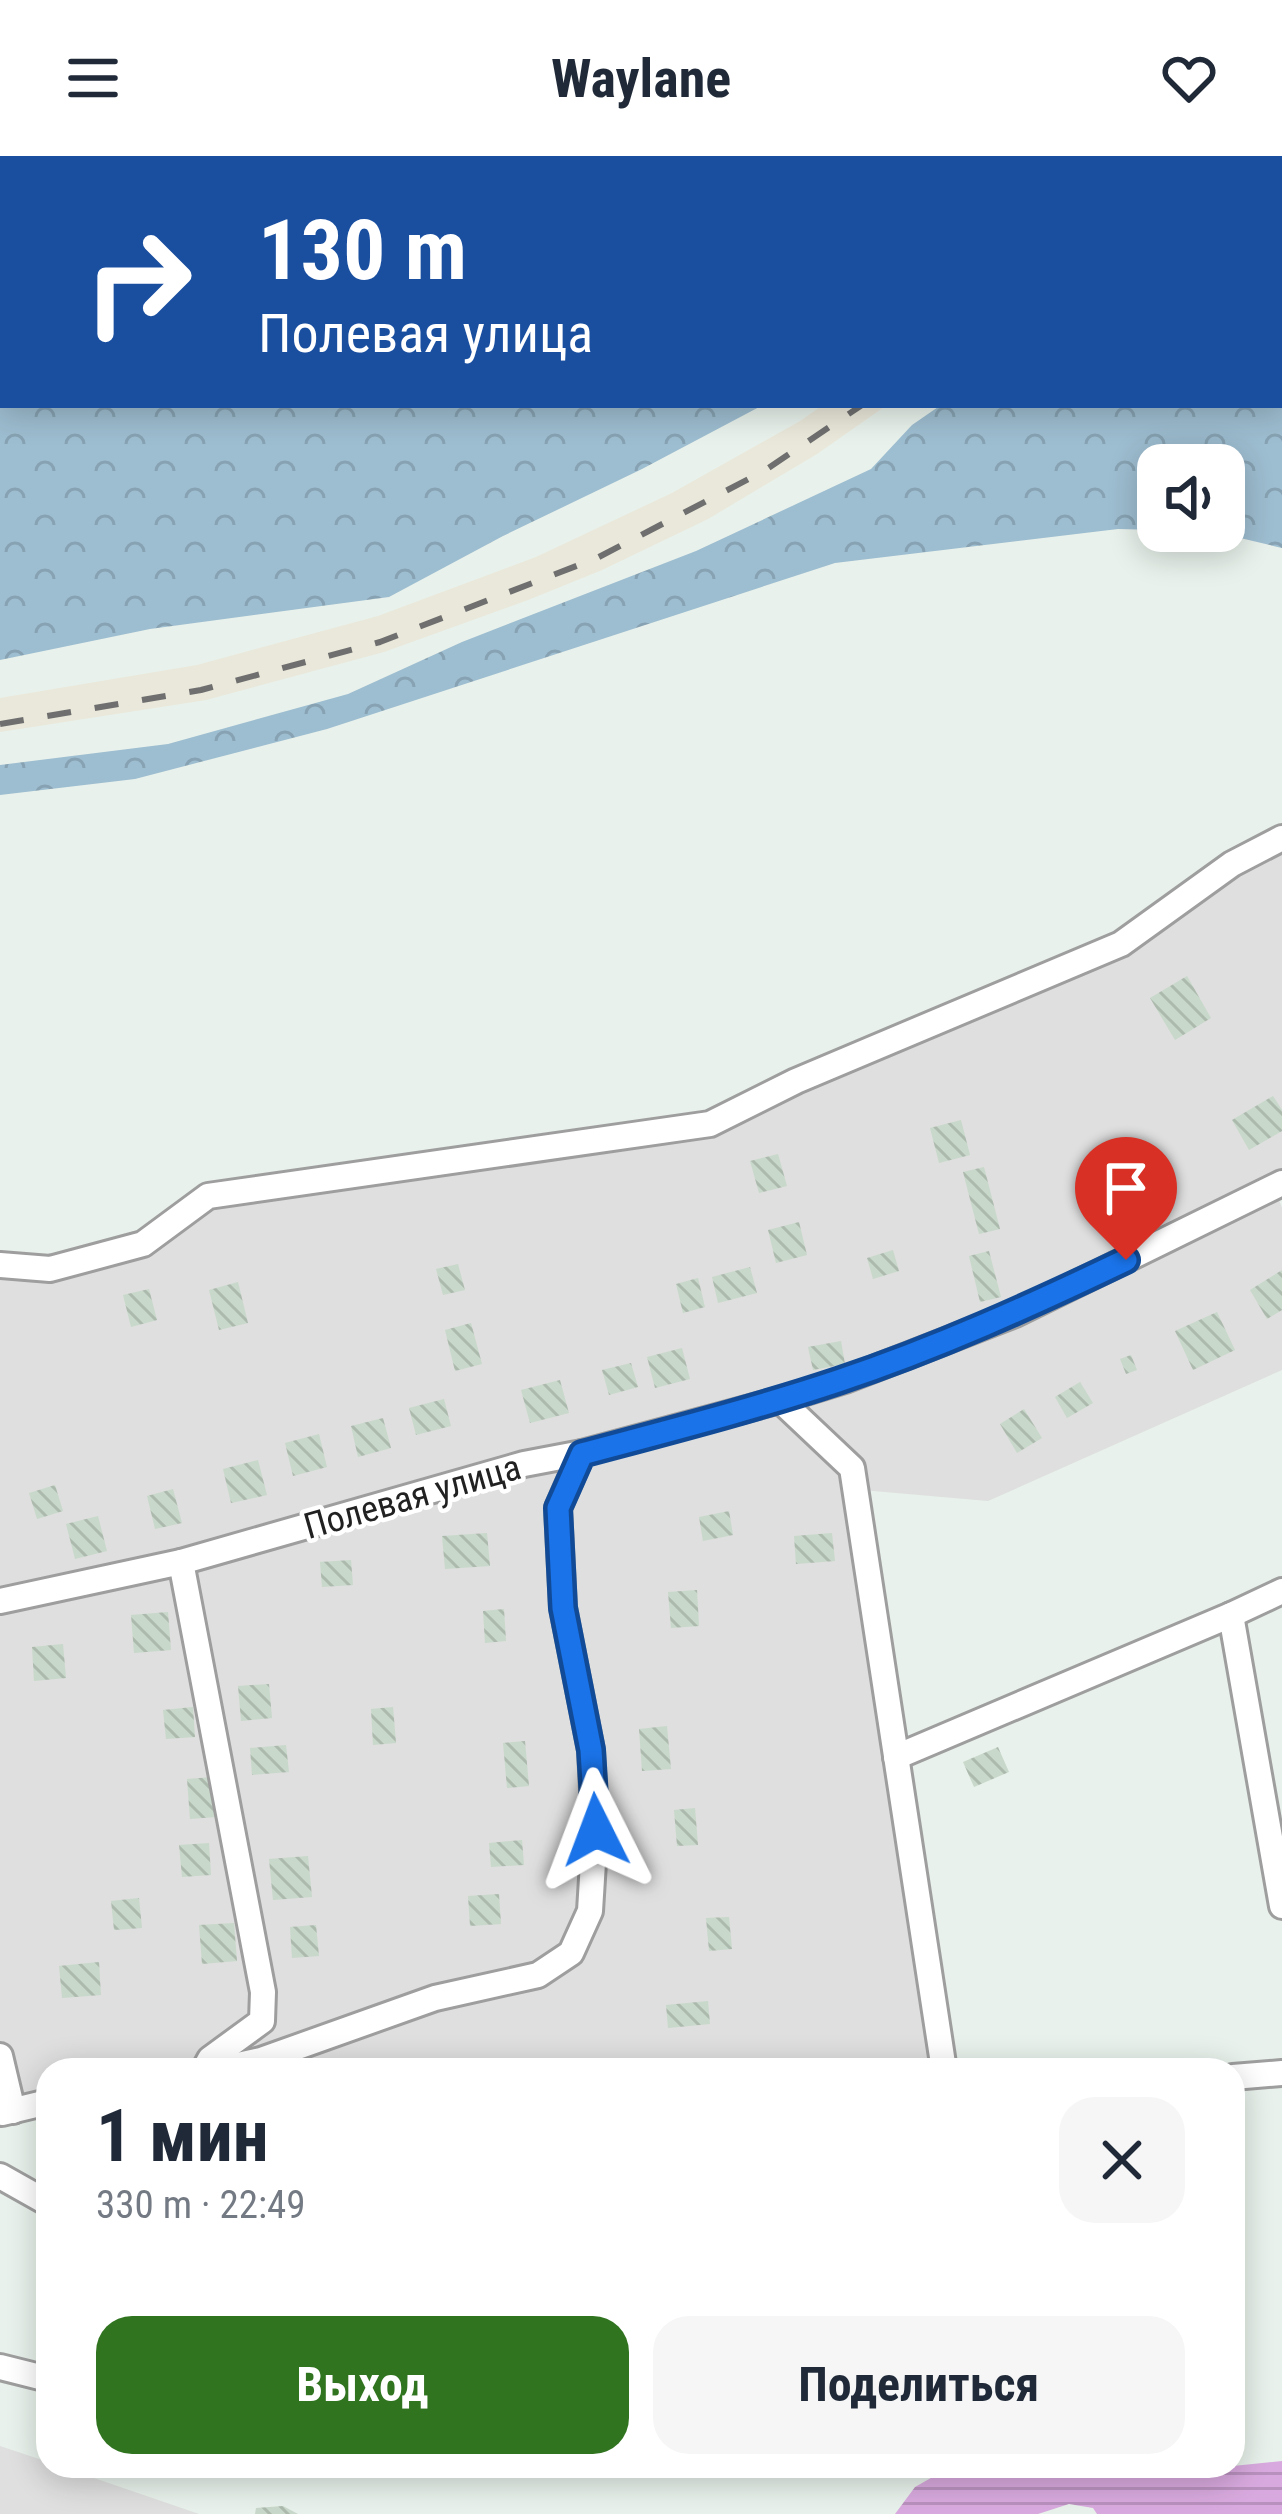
<!DOCTYPE html>
<html lang="ru">
<meta charset="utf-8">
<style>
:root{--surface:#fff;--page:#f6f6f7;--text:#1f2937;--muted:#747a83;--accent:#317420}
body{margin:0;font-family:"Roboto Condensed",sans-serif;background:var(--page);color:var(--text);height:100vh;display:flex;flex-direction:column;font-size:45px;white-space:nowrap}
*{box-sizing:border-box;margin:0}
p{font-size:39px;color:var(--muted)}
.icon{flex:none;width:66px;height:66px;fill:none;stroke:currentColor;stroke-width:2;stroke-linecap:round;stroke-linejoin:round}
.map{position:relative;flex:1;overflow:hidden}
.details{position:absolute;left:36px;top:1902px;width:1209px;height:420px;display:flex;flex-direction:column;background:var(--surface);border-radius:36px;box-shadow:0 6px 30px #0003}
.details>*{flex:none}
.banner{position:absolute;left:0px;top:0px;width:1284px;height:252px;box-shadow:0 6px 30px #0003;background:#1a4fa0;color:#fff;overflow:hidden}
.fabs{position:absolute;left:1137px;top:288px;display:grid;gap:24px}
.fabs a{display:grid;place-items:center;width:108px;height:108px;border-radius:24px;background:var(--surface);box-shadow:0 6px 30px #0003;font-size:60px}
.pin{position:absolute;display:grid;place-items:center;width:102px;height:102px;color:#fff;margin:-123px -51px;border-radius:50% 50% 50% 0;rotate:-45deg;box-shadow:0 0 12px #0007}
.pin .icon{rotate:45deg}
.me{position:absolute;width:132px;margin:-66px;rotate:357deg;stroke-linejoin:round;filter:drop-shadow(0 0 9px #0008)}
.turn{display:flex;align-items:center;gap:42px;height:252px;padding:0 60px;font-size:54px}
.turn .icon{width:156px;height:156px;stroke-width:2.5}
.turn b{display:block;font-size:84px;line-height:102px}
.round{display:grid;place-items:center;flex:none;width:126px;height:126px;border-radius:36px;background:var(--page)}
.headline{display:flex;align-items:center;justify-content:space-between;height:204px;padding:0 60px}
h1{font-size:72px;font-weight:700;line-height:90px}
.cta{display:flex;gap:24px;margin-top:auto;padding:24px 60px}
.cta a{flex:1;height:138px;border-radius:36px;background:var(--accent);color:#fff;font-size:48px;font-weight:700;line-height:138px;text-align:center}
.cta a+a{background:var(--page);color:var(--text)}
header{display:flex;justify-content:space-between;align-items:center;height:156px;padding:0 60px;background:var(--surface);font-size:54px;font-weight:700}
.map>svg:first-child{display:block}
</style>
<header><svg class="icon" aria-label="menu" viewBox="0 0 24 24"><path d="M4 6h16M4 12h16M4 18h16"/></svg>Waylane<svg class="icon" aria-label="heart" viewBox="0 0 24 24"><path d="M12 20l-8-8c-3-5 5-10 8-4 3-6 11-1 8 4z"/></svg></header>
<div class="map">
<svg width="1282" height="2358" viewBox="0 0 1282 2358">
<defs>
<pattern id="forest-crowns" width="20" height="18" patternUnits="userSpaceOnUse" patternTransform="scale(3)"><rect width="20" height="18" fill="#9dbdd0"/><path d="M2 6a3 3 0 1 1 6 0M12 15a3 3 0 1 1 6 0" fill="none" stroke="#87a2b2"/></pattern>
<pattern id="water-rules" width="6" height="5" patternUnits="userSpaceOnUse" patternTransform="scale(3)"><rect width="6" height="5" fill="#d8a9de"/><path d="M0 2.5h6" fill="none" stroke="#b991be"/></pattern>
<pattern id="building-back-hatch" width="6" height="6" patternUnits="userSpaceOnUse" patternTransform="scale(3)"><rect width="6" height="6" fill="#c8d8ca"/><path d="M-1 5l2 2M0 0l6 6M5-1l2 2" fill="none" stroke="#acb9ad"/></pattern>
</defs>
<rect width="100%" height="100%" fill="#e8f1eb"/>
<g fill="#dedfde">
<polygon points="1282,682 1282,1027 1274,1031 1282,1052 1282,1214 988,1345 862,1334 934,1914 48,1914 48,1946 0,1957 0,1109 143,1088 208,1040 710,968 1121,788"/>
<polygon points="0,2290 48,2306 48,2310 59,2310 199,2358 0,2358"/>
</g>
<polygon fill="#eae8da" points="823,249 887,249 817,298 708,363 602,414 528,444 384,496 206,544 0,576 0,542 197,509 378,460 536,401 672,337 800,265"/>
<g fill="url(#forest-crowns)">
<polygon points="0,0 1069,0 1065,3 3,3 3,249 763,249 642,313 503,380 389,441 150,473 0,504"/>
<polygon points="1217,0 1282,0 1282,392 1219,377 1178,375 1224,375 1224,309 1158,309 1158,374 1118,373 835,407 327,573 135,623 0,639 0,609 168,588 348,538 462,486 696,395 871,313 912,269 941,249 1281,249 1281,3 1214,3"/>
</g>
<polygon fill="url(#water-rules)" points="1282,2305 1282,2358 1097,2358 1093,2352 1069,2348 1038,2358 895,2358 915,2331 952,2310 1161,2312 1233,2310"/>
<g fill="url(#building-back-hatch)">
<polygon points="1187,820 1211,862 1175,884 1150,842"/>
<polygon points="1273,940 1282,954 1282,975 1249,994 1232,964"/>
<polygon points="961,964 970,999 939,1007 930,972"/>
<polygon points="1156,996 1173,1025 1131,1049 1114,1020"/>
<polygon points="778,998 787,1030 759,1037 750,1005"/>
<polygon points="984,1011 1000,1073 979,1078 963,1016"/>
<polygon points="799,1066 807,1099 776,1107 768,1074"/>
<polygon points="893,1094 899,1115 873,1123 867,1102"/>
<polygon points="989,1095 1001,1141 980,1146 969,1100"/>
<polygon points="458,1108 465,1134 443,1139 436,1113"/>
<polygon points="750,1111 757,1137 718,1147 712,1121"/>
<polygon points="1282,1114 1282,1154 1267,1163 1250,1134"/>
<polygon points="698,1122 705,1151 683,1157 676,1128"/>
<polygon points="238,1126 248,1167 219,1174 209,1134"/>
<polygon points="149,1133 157,1164 131,1171 123,1139"/>
<polygon points="1217,1156 1235,1194 1193,1214 1175,1175"/>
<polygon points="471,1167 482,1208 455,1215 445,1174"/>
<polygon points="841,1185 845,1208 813,1214 808,1191"/>
<polygon points="682,1192 690,1223 655,1232 647,1201"/>
<polygon points="1131,1199 1137,1214 1126,1218 1120,1203"/>
<polygon points="631,1207 638,1231 609,1239 602,1214"/>
<polygon points="560,1224 569,1257 530,1267 521,1234"/>
<polygon points="1080,1226 1093,1247 1067,1262 1055,1241"/>
<polygon points="444,1243 451,1270 416,1279 409,1252"/>
<polygon points="1024,1253 1042,1282 1017,1297 1000,1268"/>
<polygon points="383,1262 391,1292 358,1301 351,1270"/>
<polygon points="319,1278 327,1311 293,1320 285,1287"/>
<polygon points="258,1304 267,1339 231,1347 223,1313"/>
<polygon points="55,1329 63,1355 37,1363 29,1337"/>
<polygon points="173,1333 182,1367 155,1373 147,1340"/>
<polygon points="729,1355 733,1379 703,1385 699,1361"/>
<polygon points="98,1360 107,1395 75,1403 66,1368"/>
<polygon points="487,1377 490,1410 445,1413 442,1380"/>
<polygon points="832,1377 835,1405 796,1408 794,1380"/>
<polygon points="351,1404 353,1429 322,1431 320,1406"/>
<polygon points="697,1434 699,1470 671,1472 668,1436"/>
<polygon points="504,1453 506,1485 485,1487 483,1455"/>
<polygon points="168,1456 171,1494 134,1497 131,1459"/>
<polygon points="63,1488 66,1522 34,1525 32,1491"/>
<polygon points="269,1528 272,1562 241,1565 238,1530"/>
<polygon points="193,1551 195,1581 166,1583 163,1554"/>
<polygon points="393,1551 396,1587 373,1589 371,1553"/>
<polygon points="667,1570 671,1613 642,1615 639,1573"/>
<polygon points="525,1585 529,1630 507,1632 503,1587"/>
<polygon points="286,1589 289,1616 252,1619 250,1592"/>
<polygon points="998,1591 1009,1616 974,1631 963,1606"/>
<polygon points="213,1621 216,1661 190,1663 187,1623"/>
<polygon points="695,1652 698,1689 677,1690 674,1654"/>
<polygon points="522,1684 524,1709 491,1711 489,1687"/>
<polygon points="209,1687 211,1719 182,1721 179,1689"/>
<polygon points="308,1700 312,1741 273,1744 269,1703"/>
<polygon points="499,1738 501,1768 470,1770 468,1740"/>
<polygon points="139,1742 142,1772 114,1774 111,1745"/>
<polygon points="729,1761 732,1793 709,1795 706,1762"/>
<polygon points="234,1767 237,1805 202,1808 199,1769"/>
<polygon points="316,1769 319,1800 292,1802 290,1771"/>
<polygon points="99,1806 101,1839 62,1842 59,1810"/>
<polygon points="708,1845 710,1868 668,1872 666,1849"/>
<polygon points="887,1905 888,1914 851,1914 850,1908"/>
<polygon points="283,2350 298,2358 255,2358 256,2352"/>
</g>
<g fill="none" stroke-linecap="round" stroke-linejoin="round">
<defs>
<g id="minor">
<polyline points="0,1109 50,1113 143,1088 208,1040 710,968 796,925 1121,788 1232,708 1282,682"/>
<polyline points="780,1244 852,1312 944,1914"/>
<polyline points="181,1406 263,1836 262,1865 210,1903 204,1914"/>
<polyline points="0,1445 181,1406 524,1308 582,1297 780,1244 845,1224 1015,1158 1282,1027"/>
<polyline points="1231,1459 1282,1750"/>
<polyline points="896,1601 1231,1459 1282,1435"/>
<polyline points="0,1900 13,1955"/>
<polyline points="216,1914 261,1904 435,1842 538,1819 571,1797 590,1755 595,1674 591,1594 563,1452 558,1352 582,1297"/>
<polyline points="1233,1921 1282,1917"/>
<polyline points="2,1957 48,1946"/>
<polyline points="0,2020 48,2047"/>
<polyline points="0,2211 48,2223"/>
</g>
</defs>
<use href="#minor" stroke="#9e9e9e" stroke-width="30"/>
<use href="#minor" stroke="#fff" stroke-width="24"/>
<g stroke="#6f6f6f" stroke-width="6" stroke-dasharray="24 24" stroke-linecap="butt">
<polyline points="1131,3 1134,0"/>
<polyline points="1152,3 1155,0"/>
<polyline points="0,568 201,534 380,486 597,402 764,315 862,249"/>
</g>
</g>
<g fill="none" stroke-linecap="round" stroke-linejoin="round">
<defs>
<path id="route" d="M596 1674 591 1594 563 1452 558 1352 582 1298C668 1275 754 1253 838 1225 937 1192 1032 1149 1126 1104"/>
</defs>
<use href="#route" stroke="#114b97" stroke-width="30"/>
<use href="#route" stroke="#1a73e8" stroke-width="21"/>
</g>
<g text-anchor="middle" stroke-width="9" stroke-linejoin="round" paint-order="stroke">
<g font-size="36" fill="#212121" stroke="#fff">
<text transform="translate(412 1340) rotate(-16)" y="13">Полевая улица</text>
</g>
</g>
</svg>
<div class="fabs">
<a><svg class="icon" aria-label="sound" viewBox="0 0 24 24"><path d="M4 9h4l5-4v14l-5-4H4zM17 9q2 3 0 6"/></svg></a>
</div>
<div class="pin" style="left:1126px;top:1104px;background:#d93025"><svg class="icon" aria-label="arrive" viewBox="0 0 24 24"><path d="M6 21V4h12l-3 4 3 4H6"/></svg></div>
<svg class="me" style="left:596px;top:1674px" viewBox="-20 -20 40 40"><path d="M0-17L14 15 0 8-14 15z" fill="#1a73e8" stroke="#fff" stroke-width="4"/></svg>
<div class="banner">
<div class="turn"><svg class="icon" aria-label="right" viewBox="0 0 24 24"><path d="M7 20v-9h11M14 6l5 5-5 5"/></svg><div><b>130 m</b>Полевая улица</div></div>
</div>
<section class="details">
<div class="headline"><div><h1>1 мин</h1><p>330 m · 22:49</p></div><a class="round"><svg class="icon" aria-label="close" viewBox="0 0 24 24"><path d="M6 6l12 12M18 6L6 18"/></svg></a></div>
<div class="cta"><a>Выход</a><a>Поделиться</a></div>
</section>
</div>
